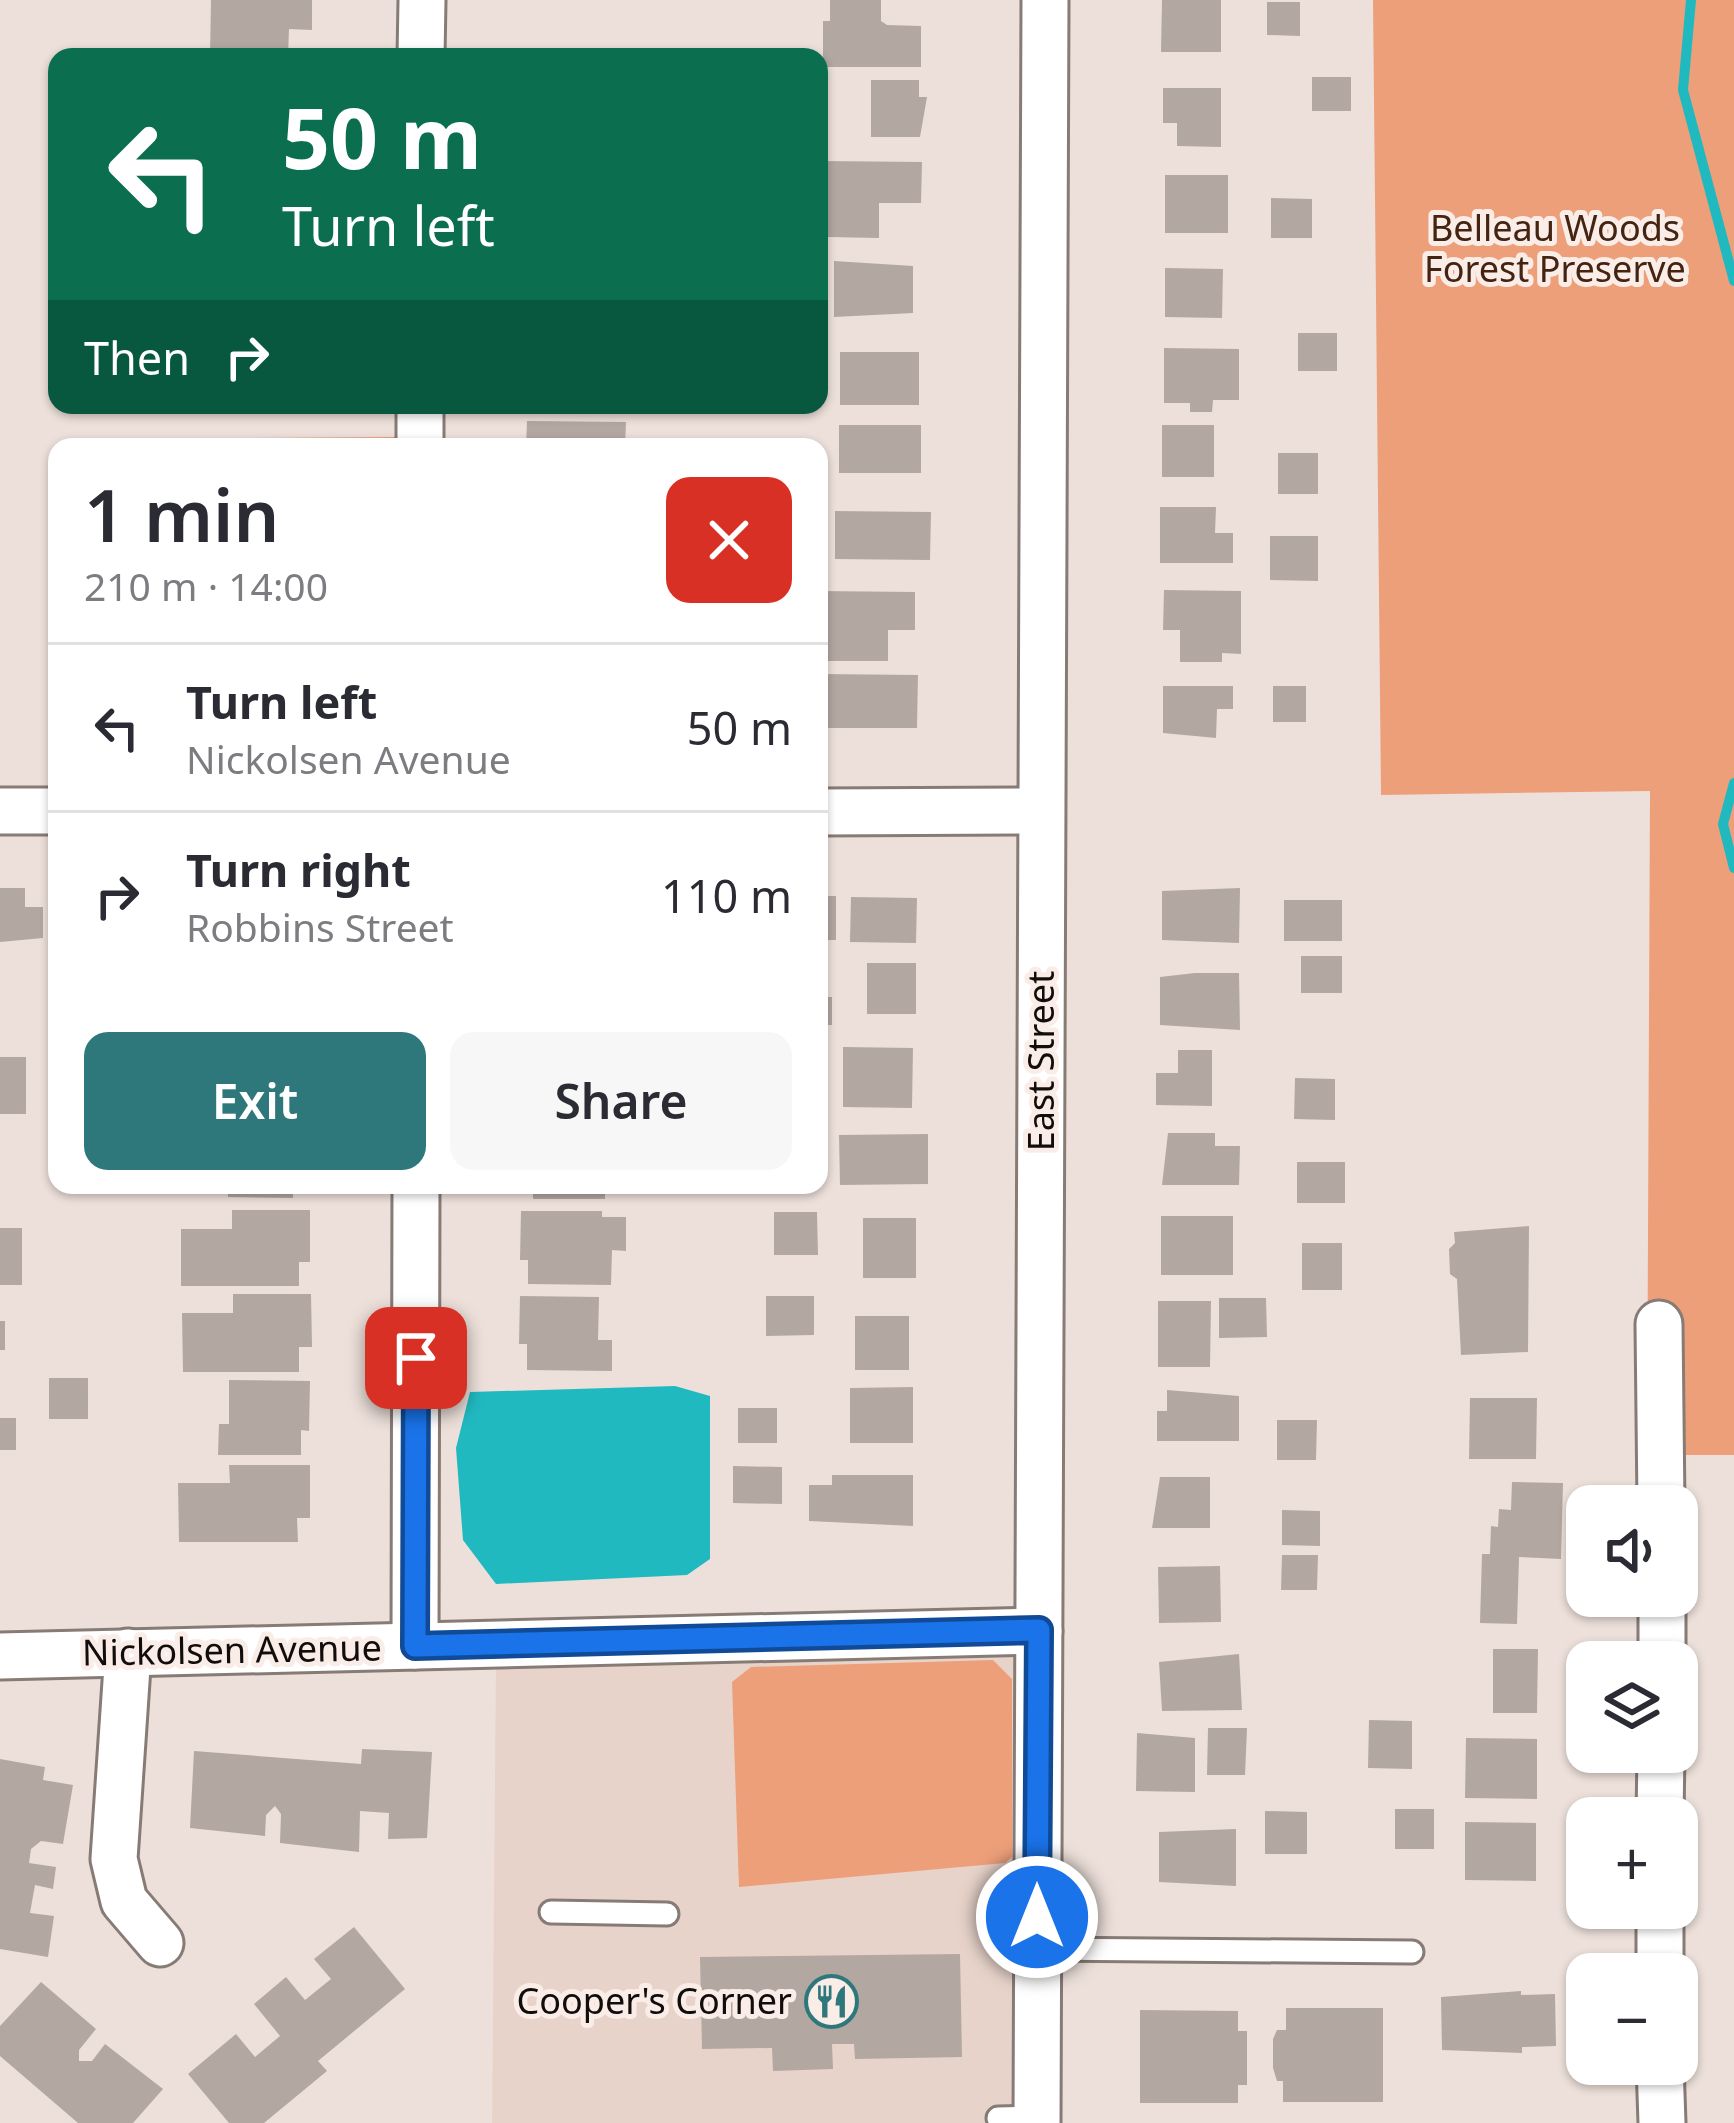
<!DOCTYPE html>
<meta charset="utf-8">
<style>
:root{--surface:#fff;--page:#f7f7f7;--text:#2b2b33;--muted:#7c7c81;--line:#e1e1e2;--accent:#2e787c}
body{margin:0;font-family:"Noto Sans",sans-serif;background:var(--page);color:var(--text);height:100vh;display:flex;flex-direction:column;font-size:45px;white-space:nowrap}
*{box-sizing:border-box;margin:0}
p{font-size:39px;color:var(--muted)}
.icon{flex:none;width:66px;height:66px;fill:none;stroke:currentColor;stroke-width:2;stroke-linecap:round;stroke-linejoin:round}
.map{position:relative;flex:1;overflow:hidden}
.sheet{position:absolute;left:48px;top:438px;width:780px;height:756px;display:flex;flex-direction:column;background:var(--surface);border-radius:24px;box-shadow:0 3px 9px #0004}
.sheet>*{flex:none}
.banner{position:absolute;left:48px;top:48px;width:780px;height:366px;border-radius:24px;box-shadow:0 3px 9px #0004;background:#0b6e4f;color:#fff;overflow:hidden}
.buttons{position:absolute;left:1566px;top:1485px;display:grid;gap:24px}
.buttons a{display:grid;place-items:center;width:132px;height:132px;border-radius:24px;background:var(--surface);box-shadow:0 3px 9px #0004;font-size:60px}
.pin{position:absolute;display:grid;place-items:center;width:102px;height:102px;color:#fff;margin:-51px;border-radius:24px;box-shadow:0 6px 18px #0006}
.me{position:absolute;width:132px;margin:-66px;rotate:0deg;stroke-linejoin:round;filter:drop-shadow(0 0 9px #0008)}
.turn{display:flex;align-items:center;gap:42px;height:252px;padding:0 36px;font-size:54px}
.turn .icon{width:156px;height:156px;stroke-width:2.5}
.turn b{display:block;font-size:84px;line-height:102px}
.then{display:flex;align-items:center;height:114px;padding:0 36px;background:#0003;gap:24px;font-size:45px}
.round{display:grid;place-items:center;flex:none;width:126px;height:126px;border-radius:24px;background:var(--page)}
.headline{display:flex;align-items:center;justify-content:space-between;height:204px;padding:0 36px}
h1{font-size:72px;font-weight:600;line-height:90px}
.action{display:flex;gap:24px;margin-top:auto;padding:24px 36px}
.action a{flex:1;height:138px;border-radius:24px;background:var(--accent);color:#fff;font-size:48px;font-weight:600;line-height:138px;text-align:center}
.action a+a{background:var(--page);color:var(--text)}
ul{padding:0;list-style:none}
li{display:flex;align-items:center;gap:36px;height:168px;padding:0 36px;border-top:3px solid var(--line)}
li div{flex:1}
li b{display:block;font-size:45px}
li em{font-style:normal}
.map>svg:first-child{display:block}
</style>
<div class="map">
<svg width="1734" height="2123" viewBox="0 0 1734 2123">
<rect width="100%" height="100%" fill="#ede0da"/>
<polygon fill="#e7d3ca" points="1058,1650 1061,2123 492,2123 496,1663"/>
<g fill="#ed9f79">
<polygon points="1373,0 1734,0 1734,1455 1647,1455 1650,791 1381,795"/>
<polygon points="397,437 397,447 99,447 99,439"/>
<polygon points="993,1660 1012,1679 1012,1857 1005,1863 739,1887 732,1682 751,1667"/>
</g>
<polygon fill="#21b9c0" points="675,1386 710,1396 710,1559 687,1575 496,1584 463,1540 456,1448 470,1392"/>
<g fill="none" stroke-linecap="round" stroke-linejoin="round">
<g stroke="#21b9c0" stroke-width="10">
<polyline points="1691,0 1683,90 1734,281"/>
<polyline points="1734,783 1723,824 1734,868"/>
</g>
</g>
<g fill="#b3a7a2">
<polygon points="211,0 312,0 312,30 289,29 288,57 210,57"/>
<polygon points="830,0 881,0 881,21 887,25 921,26 921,67 823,67 823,21 830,21"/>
<polygon points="1162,0 1221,0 1221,52 1161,52"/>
<polygon points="1267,2 1300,2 1300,36 1267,35"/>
<rect x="1312" y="77" width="39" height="34"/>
<polygon points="871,80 919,80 919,97 927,97 920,137 871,137"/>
<polygon points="1163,88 1221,88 1221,147 1177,146 1177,123 1163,123"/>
<polygon points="822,161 922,162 921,203 879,203 879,238 828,237"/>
<rect x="1165" y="175" width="63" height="58"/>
<polygon points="1271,198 1312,199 1312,238 1271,238"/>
<polygon points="834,261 913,266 913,313 834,317"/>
<polygon points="1165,268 1223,269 1222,318 1165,317"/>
<rect x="1298" y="333" width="39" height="38"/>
<polygon points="1164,348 1239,349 1239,400 1213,400 1212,412 1190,412 1190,403 1164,403"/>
<rect x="840" y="352" width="79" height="53"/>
<polygon points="527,421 626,422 625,447 526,447"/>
<rect x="839" y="425" width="82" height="48"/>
<rect x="1162" y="425" width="52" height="52"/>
<rect x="1278" y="453" width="40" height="41"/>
<polygon points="1160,507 1216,507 1215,533 1233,533 1233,563 1160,563"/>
<polygon points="835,511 931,512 930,560 835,559"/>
<polygon points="1270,536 1318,536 1318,581 1270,580"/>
<polygon points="1164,590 1241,591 1241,654 1222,653 1222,662 1180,662 1180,630 1163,630"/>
<polygon points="819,591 915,592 915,630 888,630 888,661 819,661"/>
<polygon points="819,674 918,675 917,728 819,728"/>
<polygon points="1163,686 1233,686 1233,709 1217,709 1216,738 1163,733"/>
<rect x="1273" y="686" width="33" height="36"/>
<polygon points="0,888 25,888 25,907 43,907 43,938 0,942"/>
<polygon points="1240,888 1239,943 1162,940 1162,891"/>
<rect x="819" y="896" width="17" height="44"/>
<polygon points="851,897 917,898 916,943 850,942"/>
<rect x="1284" y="900" width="58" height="41"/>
<rect x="1301" y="956" width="41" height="37"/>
<rect x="867" y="963" width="49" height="51"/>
<polygon points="1195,973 1239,973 1240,1030 1160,1025 1160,977"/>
<rect x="819" y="997" width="13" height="28"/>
<polygon points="843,1047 913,1048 912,1108 843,1107"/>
<polygon points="1178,1050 1212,1050 1212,1106 1156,1105 1156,1073 1178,1073"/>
<rect x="0" y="1057" width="26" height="57"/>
<polygon points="1295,1078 1335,1079 1335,1120 1294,1119"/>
<polygon points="1168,1133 1215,1133 1215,1146 1240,1146 1239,1185 1162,1185"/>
<polygon points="928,1134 928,1184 840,1185 839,1135"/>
<rect x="1297" y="1162" width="48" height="41"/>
<polygon points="228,1185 293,1185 293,1198 228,1197"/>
<rect x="533" y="1185" width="72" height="14"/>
<polygon points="232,1210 310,1210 310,1262 299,1262 299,1286 181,1286 181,1229 232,1229"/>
<polygon points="521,1211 602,1211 602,1217 626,1217 626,1251 612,1250 611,1285 528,1284 528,1260 520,1260"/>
<polygon points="774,1212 817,1212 818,1255 774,1255"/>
<rect x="1161" y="1216" width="72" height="59"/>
<rect x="863" y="1218" width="53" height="60"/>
<polygon points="1529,1226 1528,1352 1461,1355 1457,1279 1450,1274 1449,1249 1455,1243 1454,1232"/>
<rect x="0" y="1228" width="22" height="57"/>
<rect x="1302" y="1243" width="40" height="47"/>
<polygon points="233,1294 311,1294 312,1347 299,1347 299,1372 183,1372 182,1313 233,1313"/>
<polygon points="520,1296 599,1297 598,1340 612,1340 612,1371 527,1370 527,1344 519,1344"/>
<polygon points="766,1296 814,1296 814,1335 766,1336"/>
<polygon points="1219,1298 1266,1298 1267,1337 1219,1338"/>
<polygon points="1158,1301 1211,1301 1210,1367 1158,1367"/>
<rect x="855" y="1316" width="54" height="54"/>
<rect x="0" y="1321" width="5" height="29"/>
<rect x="49" y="1378" width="39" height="41"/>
<polygon points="229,1380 310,1381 309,1431 301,1430 301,1455 218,1455 219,1424 229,1424"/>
<polygon points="913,1387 913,1443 850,1443 850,1388"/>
<polygon points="1167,1390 1239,1396 1239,1441 1157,1441 1157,1411 1167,1411"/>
<polygon points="1470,1398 1537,1398 1536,1459 1469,1459"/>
<rect x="738" y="1408" width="39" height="35"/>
<rect x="0" y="1418" width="16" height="32"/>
<polygon points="1277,1420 1317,1420 1316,1460 1277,1460"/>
<polygon points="229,1465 310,1465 310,1518 297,1518 298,1542 179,1542 178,1483 230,1483"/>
<polygon points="733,1466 782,1467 782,1504 733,1503"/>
<polygon points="832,1475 913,1475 913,1526 809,1521 809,1485 832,1485"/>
<polygon points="1160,1477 1210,1477 1210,1528 1152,1528"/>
<polygon points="1512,1482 1563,1483 1561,1559 1519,1557 1517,1624 1480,1623 1482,1554 1490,1554 1491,1526 1498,1527 1499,1509 1511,1510"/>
<polygon points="1282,1510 1320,1511 1320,1546 1282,1545"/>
<polygon points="1282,1555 1318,1555 1317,1590 1281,1590"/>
<polygon points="1220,1566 1221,1622 1159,1623 1158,1567"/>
<polygon points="1493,1649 1538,1649 1537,1713 1493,1713"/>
<polygon points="1239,1654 1242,1710 1162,1711 1159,1662"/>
<polygon points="1369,1720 1412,1721 1412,1769 1368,1768"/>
<polygon points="1208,1728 1247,1728 1245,1775 1207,1775"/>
<polygon points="1137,1733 1195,1738 1195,1792 1136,1791"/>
<polygon points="1466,1738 1537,1739 1537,1799 1465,1798"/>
<polygon points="362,1749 432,1752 427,1838 388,1839 389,1813 360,1811 359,1852 280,1843 281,1814 275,1806 266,1815 265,1836 190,1828 194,1751 361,1764"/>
<polygon points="0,1759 45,1767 43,1780 73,1785 63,1844 41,1841 31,1849 29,1863 56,1867 53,1889 35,1885 30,1913 54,1916 48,1957 0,1949"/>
<rect x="1395" y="1809" width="39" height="40"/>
<polygon points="1265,1811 1307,1812 1307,1854 1265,1854"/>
<polygon points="1465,1822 1536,1823 1536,1881 1465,1880"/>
<polygon points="1236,1829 1236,1886 1159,1882 1159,1832"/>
<polygon points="354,1927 405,1989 318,2061 327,2071 264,2123 229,2123 188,2074 236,2034 255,2057 280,2036 254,2004 286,1977 305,2000 331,1979 314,1959"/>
<polygon points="960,1954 962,2057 855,2059 854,2044 832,2044 833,2069 773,2071 772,2048 702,2049 700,1957"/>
<polygon points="41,1982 96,2029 79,2050 79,2061 92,2061 105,2044 163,2089 133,2123 78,2123 0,2056 0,2026"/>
<polygon points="1521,1991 1521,1995 1555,1994 1556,2046 1522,2047 1522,2053 1442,2050 1441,1997"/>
<polygon points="1286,2008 1383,2008 1383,2102 1283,2102 1283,2081 1277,2081 1273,2068 1273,2039 1277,2030 1286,2030"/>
<polygon points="1140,2010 1238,2011 1238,2031 1247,2031 1247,2085 1238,2085 1238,2103 1140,2103"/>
</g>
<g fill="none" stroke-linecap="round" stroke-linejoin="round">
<defs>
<g id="lane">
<polyline points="551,1912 667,1914"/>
<polyline points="1000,1916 1038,1917"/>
<polyline points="1038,1949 1412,1952"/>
<polyline points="998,2118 1037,2117"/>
</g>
<g id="street">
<polyline points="421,57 422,0"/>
<polyline points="420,447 420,405"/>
<polyline points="0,811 57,811"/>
<polyline points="819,812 1041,811"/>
<polyline points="1659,1324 1661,1506"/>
<polyline points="415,1646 416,1185"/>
<polyline points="128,1652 114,1859 124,1901 160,1943"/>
<polyline points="0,1656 1039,1631"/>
<polyline points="1662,1662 1662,1596"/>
<polyline points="1660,1818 1661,1752"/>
<polyline points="1660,1908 1660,1974"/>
<polyline points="1660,2064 1662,2123"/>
<polyline points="1037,2123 1045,0"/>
</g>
</defs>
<use href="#lane" stroke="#877b76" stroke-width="27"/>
<use href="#street" stroke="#877b76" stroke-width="51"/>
<use href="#lane" stroke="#fff" stroke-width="21"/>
<use href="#street" stroke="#fff" stroke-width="45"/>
</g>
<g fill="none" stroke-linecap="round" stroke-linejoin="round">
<defs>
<polyline id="route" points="416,1358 415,1646 1039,1630 1037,1917"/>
</defs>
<use href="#route" stroke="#114b97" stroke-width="30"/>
<use href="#route" stroke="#1a73e8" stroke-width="21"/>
</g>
<defs>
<symbol id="restaurant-ring" viewBox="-11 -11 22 22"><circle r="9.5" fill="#faede8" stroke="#2e787c" stroke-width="1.5"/><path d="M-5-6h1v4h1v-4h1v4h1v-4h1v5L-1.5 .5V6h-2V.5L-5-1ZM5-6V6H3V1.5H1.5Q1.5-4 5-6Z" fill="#2e787c"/></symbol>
</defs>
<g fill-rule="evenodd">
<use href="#restaurant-ring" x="802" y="1972" width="59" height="59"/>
</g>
<g text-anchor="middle" stroke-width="10" stroke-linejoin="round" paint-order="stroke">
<g font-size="36" fill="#442311" stroke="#faede8">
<text x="1555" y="241">Belleau Woods<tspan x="1555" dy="41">Forest Preserve</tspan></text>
</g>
<g font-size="36" fill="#110d0b" stroke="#faede8">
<text transform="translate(1041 1061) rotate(-90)" y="13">East Street</text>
<text transform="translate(232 1650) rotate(-1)" y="13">Nickolsen Avenue</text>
</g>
<g font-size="36" fill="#110d0b" stroke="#faede8" text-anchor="end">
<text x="792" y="2014">Cooper's Corner</text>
</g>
</g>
</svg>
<div class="buttons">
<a><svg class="icon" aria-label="sound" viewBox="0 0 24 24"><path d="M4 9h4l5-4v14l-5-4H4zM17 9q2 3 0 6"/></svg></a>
<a><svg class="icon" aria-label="layers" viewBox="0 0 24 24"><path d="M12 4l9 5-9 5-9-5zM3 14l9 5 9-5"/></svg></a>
<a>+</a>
<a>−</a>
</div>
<div class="pin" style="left:416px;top:1358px;background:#d93025"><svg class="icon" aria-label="arrive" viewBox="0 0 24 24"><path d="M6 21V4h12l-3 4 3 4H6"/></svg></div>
<svg class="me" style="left:1037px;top:1917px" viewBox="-20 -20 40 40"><circle r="17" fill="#1a73e8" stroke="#fff" stroke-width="3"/><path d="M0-11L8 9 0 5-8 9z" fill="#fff"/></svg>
<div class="banner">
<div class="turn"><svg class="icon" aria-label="left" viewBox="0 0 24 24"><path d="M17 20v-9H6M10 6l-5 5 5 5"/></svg><div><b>50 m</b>Turn left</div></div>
<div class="then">Then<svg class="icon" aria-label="right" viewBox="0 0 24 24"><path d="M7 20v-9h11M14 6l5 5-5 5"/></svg></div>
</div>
<section class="sheet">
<div class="headline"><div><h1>1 min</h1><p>210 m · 14:00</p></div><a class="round" style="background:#d93025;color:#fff"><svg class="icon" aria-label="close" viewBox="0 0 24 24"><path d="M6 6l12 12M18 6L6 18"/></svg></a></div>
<ul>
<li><svg class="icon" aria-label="left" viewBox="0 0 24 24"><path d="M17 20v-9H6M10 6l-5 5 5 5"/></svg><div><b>Turn left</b><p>Nickolsen Avenue</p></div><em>50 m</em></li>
<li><svg class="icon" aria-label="right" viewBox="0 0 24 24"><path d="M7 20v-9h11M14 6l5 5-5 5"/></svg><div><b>Turn right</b><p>Robbins Street</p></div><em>110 m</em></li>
</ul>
<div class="action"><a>Exit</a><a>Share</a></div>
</section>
</div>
